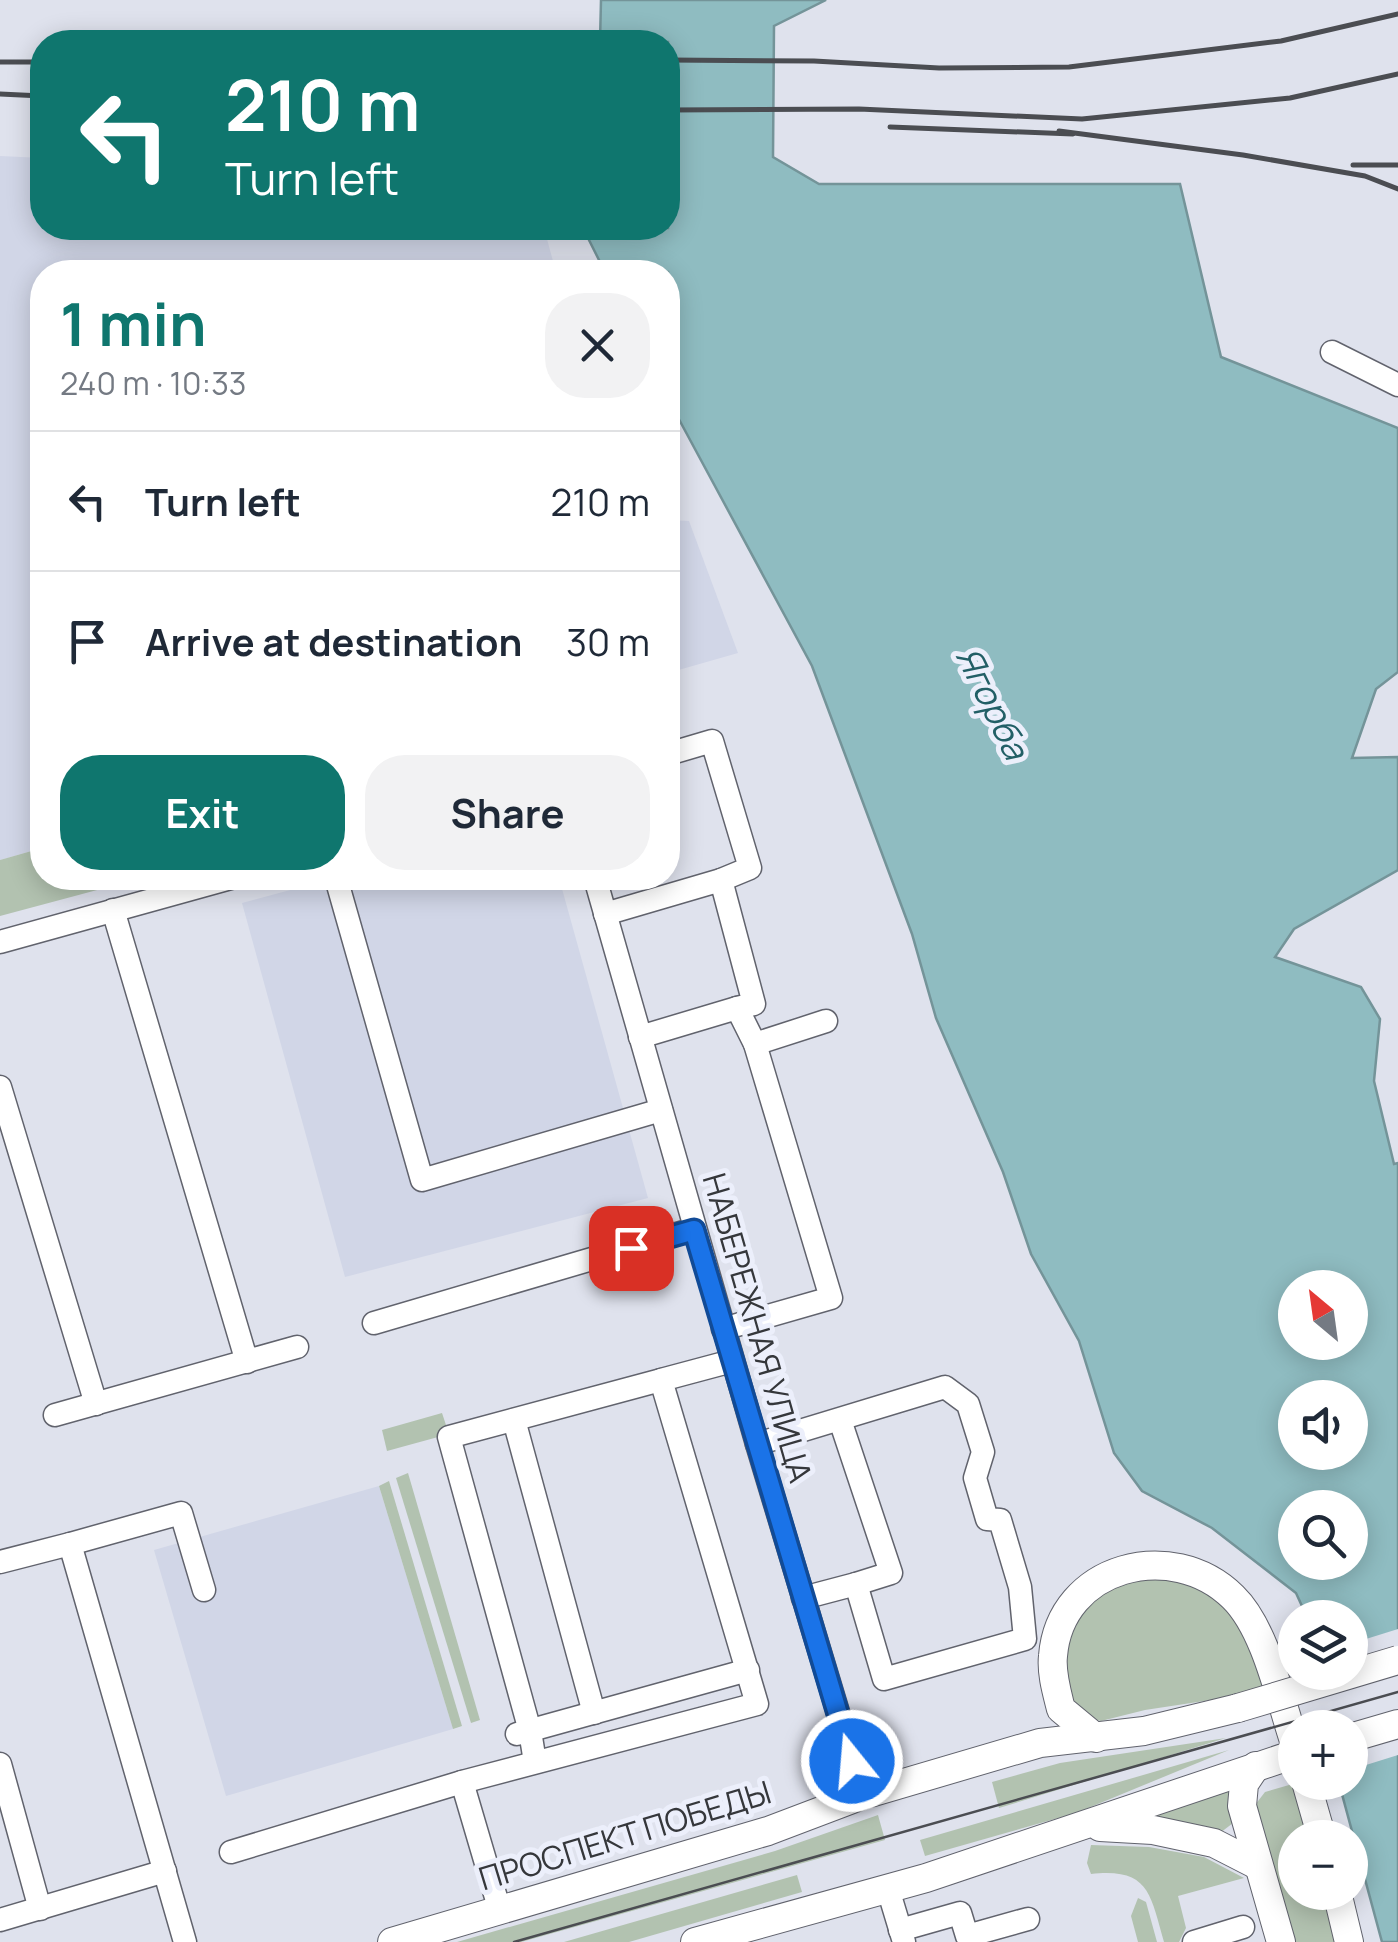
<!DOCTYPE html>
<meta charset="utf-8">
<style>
:root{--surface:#fff;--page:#f2f2f3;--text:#1f2937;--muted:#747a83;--line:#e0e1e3;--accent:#0f766e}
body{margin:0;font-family:Manrope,sans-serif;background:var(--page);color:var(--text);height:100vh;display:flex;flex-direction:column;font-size:38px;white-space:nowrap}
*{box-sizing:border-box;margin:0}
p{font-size:32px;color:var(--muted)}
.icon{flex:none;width:55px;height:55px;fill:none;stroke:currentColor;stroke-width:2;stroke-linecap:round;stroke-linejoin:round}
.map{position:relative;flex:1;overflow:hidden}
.details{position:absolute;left:30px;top:260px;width:650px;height:630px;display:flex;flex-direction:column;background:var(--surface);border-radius:40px;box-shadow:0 5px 25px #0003}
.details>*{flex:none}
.top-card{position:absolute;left:30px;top:30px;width:650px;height:210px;border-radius:40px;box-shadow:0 5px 25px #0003;background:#0f766e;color:#fff;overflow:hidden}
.needle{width:65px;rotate:331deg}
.fabs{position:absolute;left:1278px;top:1270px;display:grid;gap:20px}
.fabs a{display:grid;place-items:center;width:90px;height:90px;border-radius:50%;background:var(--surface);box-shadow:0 5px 25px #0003;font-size:50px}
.pin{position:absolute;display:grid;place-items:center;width:85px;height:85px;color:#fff;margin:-42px;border-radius:20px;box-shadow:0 5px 15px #0006}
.me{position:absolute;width:110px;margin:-55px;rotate:343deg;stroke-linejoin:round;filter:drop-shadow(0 0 8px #0008)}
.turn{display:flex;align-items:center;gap:35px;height:210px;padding:0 30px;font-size:45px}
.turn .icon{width:130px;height:130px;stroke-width:2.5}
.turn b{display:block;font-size:70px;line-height:85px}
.round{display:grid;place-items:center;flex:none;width:105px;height:105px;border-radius:40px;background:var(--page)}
.overview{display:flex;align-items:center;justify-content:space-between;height:170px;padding:0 30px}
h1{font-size:60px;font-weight:700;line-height:75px;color:var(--accent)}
.button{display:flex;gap:20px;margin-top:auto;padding:20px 30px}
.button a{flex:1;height:115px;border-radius:40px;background:var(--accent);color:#fff;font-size:40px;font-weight:700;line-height:115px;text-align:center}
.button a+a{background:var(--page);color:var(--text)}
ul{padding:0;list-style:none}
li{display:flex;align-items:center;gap:30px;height:140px;padding:0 30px;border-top:2px solid var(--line)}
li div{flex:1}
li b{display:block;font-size:38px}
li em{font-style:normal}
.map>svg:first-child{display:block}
</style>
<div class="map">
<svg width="1398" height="1942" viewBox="0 0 1398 1942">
<rect width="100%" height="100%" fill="#dfe2ed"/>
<g fill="#d1d6e7">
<polygon points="0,156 42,158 42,228 544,228 556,272 42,272 42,848 0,860"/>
<polygon points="668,520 689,521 738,653 668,673"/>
<polygon points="335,878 559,878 648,1198 345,1277 242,903"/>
<polygon points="379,1486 453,1729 226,1796 154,1550"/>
</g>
<g fill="#b2c2b0">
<polygon points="42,848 42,878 142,878 0,916 0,860"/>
<polygon points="442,1413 449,1434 387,1451 382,1430"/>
<polygon points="408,1473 480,1720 471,1723 396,1478"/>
<polygon points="389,1481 462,1726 453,1729 379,1486"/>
<path d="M1180 1578 1227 1604 1270 1691 1145 1710 1101 1721 1081 1716C1075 1706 1064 1693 1062 1681 1055 1640 1090 1587 1132 1579 1147 1576 1165 1578 1180 1578Z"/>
<polygon points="1226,1738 999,1808 992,1782 1060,1763"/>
<polygon points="1229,1750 1076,1813 925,1856 920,1840"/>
<polygon points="1296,1783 1314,1837 1295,1838 1295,1892 1329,1893 1341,1942 1288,1942 1255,1805 1265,1792"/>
<polygon points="1234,1784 1237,1820 1216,1836 1124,1823"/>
<polygon points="878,1815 885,1840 521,1942 457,1942 775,1851"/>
<path d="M1091 1845 1149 1847 1204 1857 1244 1878 1178 1896 1186 1928 1179 1942H1164C1150 1893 1149 1868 1091 1874L1087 1863Z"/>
<polygon points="797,1875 802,1892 629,1942 564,1942"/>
<polygon points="1138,1898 1146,1902 1157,1942 1138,1942 1131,1916"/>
</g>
<path fill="#8fbcc1" stroke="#749499" stroke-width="2.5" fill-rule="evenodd" d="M601 0H826L774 26 773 157 819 184H1180L1221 357 1398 428V672L1376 689 1352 758 1398 757V870L1294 929 1275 957 1361 987 1380 1019 1374 1081 1394 1164 1398 1163V1942H1382L1339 1783 1350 1782V1618L1307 1617 1296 1593 1212 1528 1142 1491 1114 1453 1079 1341 1031 1254 1003 1172 936 1018 912 934 812 666 668 399V272H605L583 228H668V42H600ZM1295 1288H1350V1342H1295ZM1295 1398H1350V1452H1295ZM1295 1508H1350V1562H1295Z"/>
<polygon fill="#dfe2ed" points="1398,1629 1398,1755 1350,1770 1350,1728 1325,1728 1316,1672 1350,1672 1350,1644"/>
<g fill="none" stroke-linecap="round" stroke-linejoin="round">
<defs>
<g id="minor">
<polyline points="1332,352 1398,385"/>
<polyline points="668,754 712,741 750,868 721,880"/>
<polyline points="336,878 422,1180 661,1110"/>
<polyline points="595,878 757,1444 863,1795"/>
<polyline points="113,910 247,1362"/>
<polyline points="605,914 721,880 754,1004 737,1008"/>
<polyline points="0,942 231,878"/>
<polyline points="640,1037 737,1008 755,1044 831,1298 723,1329"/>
<polyline points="755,1044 826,1021"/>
<polyline points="0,1087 96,1404"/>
<polyline points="374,1323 694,1229"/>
<polyline points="55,1415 297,1347"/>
<polyline points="514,1420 594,1713"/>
<polyline points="840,1420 891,1573 856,1584"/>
<polyline points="757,1444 945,1387 968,1404 983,1452 975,1478 987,1519 1000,1520 1020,1587 1025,1639 884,1679 856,1584 803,1598"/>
<polyline points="70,1544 181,1513 204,1590"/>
<polyline points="0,1562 70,1544 185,1942"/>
<polyline points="517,1734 748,1670"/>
<polyline points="535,1762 530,1731 449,1437 661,1380"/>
<polyline points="0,1764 40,1909"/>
<polyline points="462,1782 757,1704 661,1380 732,1361"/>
<polyline points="231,1852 462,1782 500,1911"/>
<polyline points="888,1889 904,1942"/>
<polyline points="0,1920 165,1871"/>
<polyline points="900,1930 960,1913 967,1936 1028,1919"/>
<polyline points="1194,1942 1243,1927"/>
</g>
<g id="major">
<path d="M1096 1738 1061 1709C1057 1693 1051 1673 1053 1656 1060 1566 1172 1537 1233 1597 1266 1629 1280 1700 1295 1744"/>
<polyline points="1350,1738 1398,1724"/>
<polyline points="1256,1766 1244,1784 1242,1806 1281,1942"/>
<polyline points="1306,1782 1322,1838"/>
<polyline points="1100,1827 1153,1830 1214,1843 1257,1865"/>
<polyline points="1337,1892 1349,1942"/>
<polyline points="392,1942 768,1831 863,1795 1040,1743 1144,1731 1238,1708"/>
<polyline points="695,1942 926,1878 1295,1754"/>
</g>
</defs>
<use href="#minor" stroke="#61636d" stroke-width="25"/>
<use href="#major" stroke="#61636d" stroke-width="30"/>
<use href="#minor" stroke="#fff" stroke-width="22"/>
<use href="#major" stroke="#fff" stroke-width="28"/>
<polyline stroke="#4b4d52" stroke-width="2.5" points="514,1942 1398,1692"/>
<g stroke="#4b4d52" stroke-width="5">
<polyline points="668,60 814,61 939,68 1069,67 1281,41 1398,14"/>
<polyline points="0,62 42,62"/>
<polyline points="0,94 42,96"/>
<polyline points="668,110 859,109 1082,119 1290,98 1398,74"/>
<polyline points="890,127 1073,134"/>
<polyline points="1059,131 1243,155 1365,176 1398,189"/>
<polyline points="1353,165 1398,165"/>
</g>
<defs>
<polyline id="major-bridge" points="1238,1708 1398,1660"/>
</defs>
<use href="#major-bridge" stroke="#61636d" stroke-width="30" stroke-linecap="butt"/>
<use href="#major-bridge" stroke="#fff" stroke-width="28"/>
</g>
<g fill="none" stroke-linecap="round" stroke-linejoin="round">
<defs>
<polyline id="route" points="631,1248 694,1230 852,1761"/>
</defs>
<use href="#route" stroke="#114b97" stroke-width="25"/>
<use href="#route" stroke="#1a73e8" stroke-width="18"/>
</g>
<g text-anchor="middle" stroke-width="10" stroke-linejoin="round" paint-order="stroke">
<g font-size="32" fill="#35373b" stroke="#eceffb">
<text transform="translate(757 1328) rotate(74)" y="11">НАБЕРЕЖНАЯ УЛИЦА</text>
<text transform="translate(625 1836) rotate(-17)" y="11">ПРОСПЕКТ ПОБЕДЫ</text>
</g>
<g font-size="35" font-style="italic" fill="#225f66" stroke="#eceffb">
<text transform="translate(992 703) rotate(64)" y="12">Ягорба</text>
</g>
</g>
</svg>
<div class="fabs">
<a><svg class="needle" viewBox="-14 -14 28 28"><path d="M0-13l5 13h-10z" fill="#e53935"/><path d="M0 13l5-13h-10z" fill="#747a83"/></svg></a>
<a><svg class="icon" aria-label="sound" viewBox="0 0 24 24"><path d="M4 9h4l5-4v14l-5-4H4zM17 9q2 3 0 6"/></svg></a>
<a><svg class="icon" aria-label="search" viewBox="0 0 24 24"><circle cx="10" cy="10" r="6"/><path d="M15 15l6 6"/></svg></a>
<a><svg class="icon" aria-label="layers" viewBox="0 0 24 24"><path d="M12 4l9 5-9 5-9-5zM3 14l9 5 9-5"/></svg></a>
<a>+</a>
<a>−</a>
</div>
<div class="pin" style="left:631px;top:1248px;background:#d93025"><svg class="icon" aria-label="arrive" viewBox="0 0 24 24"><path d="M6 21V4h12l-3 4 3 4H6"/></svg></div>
<svg class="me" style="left:852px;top:1761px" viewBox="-20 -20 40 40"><circle r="17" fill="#1a73e8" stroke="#fff" stroke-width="3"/><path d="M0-11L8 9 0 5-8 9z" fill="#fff"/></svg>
<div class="top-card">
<div class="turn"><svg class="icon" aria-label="left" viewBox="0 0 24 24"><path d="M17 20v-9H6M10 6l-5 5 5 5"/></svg><div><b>210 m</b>Turn left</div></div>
</div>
<section class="details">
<div class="overview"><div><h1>1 min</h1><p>240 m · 10:33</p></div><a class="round"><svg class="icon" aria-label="close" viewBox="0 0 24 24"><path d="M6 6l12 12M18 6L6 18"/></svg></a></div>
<ul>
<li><svg class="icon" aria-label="left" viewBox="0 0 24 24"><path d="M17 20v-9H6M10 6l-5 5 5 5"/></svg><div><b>Turn left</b></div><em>210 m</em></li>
<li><svg class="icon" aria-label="arrive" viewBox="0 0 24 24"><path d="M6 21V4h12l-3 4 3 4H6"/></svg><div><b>Arrive at destination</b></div><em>30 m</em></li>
</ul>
<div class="button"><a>Exit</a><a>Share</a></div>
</section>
</div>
